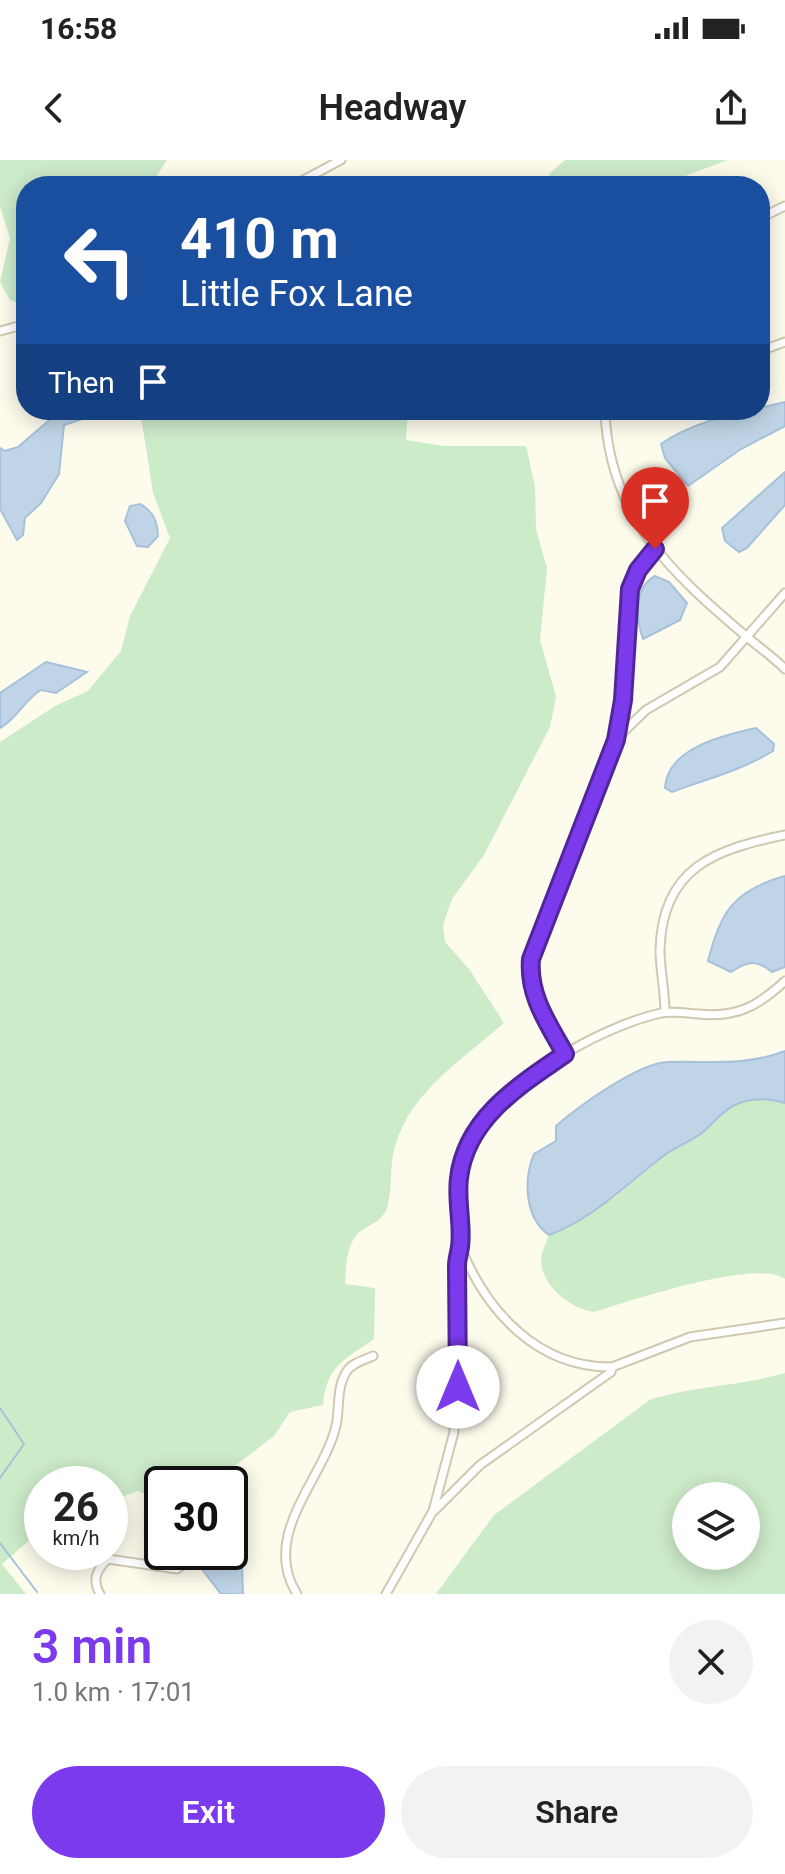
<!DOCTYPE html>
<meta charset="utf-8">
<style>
:root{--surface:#fff;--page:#f2f2f2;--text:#222;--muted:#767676;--accent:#7c3aed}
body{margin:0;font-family:Roboto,sans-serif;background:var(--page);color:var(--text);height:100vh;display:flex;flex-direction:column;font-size:30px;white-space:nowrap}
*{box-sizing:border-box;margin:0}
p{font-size:26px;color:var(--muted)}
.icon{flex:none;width:44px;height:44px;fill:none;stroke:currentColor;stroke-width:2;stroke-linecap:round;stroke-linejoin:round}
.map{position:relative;height:1434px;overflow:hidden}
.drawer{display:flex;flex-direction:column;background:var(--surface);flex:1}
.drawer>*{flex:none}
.hud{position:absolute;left:16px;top:16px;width:754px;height:244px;border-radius:32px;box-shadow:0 4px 20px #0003;background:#1a4fa0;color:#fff;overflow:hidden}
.buttons{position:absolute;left:672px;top:1322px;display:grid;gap:16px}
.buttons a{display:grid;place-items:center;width:88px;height:88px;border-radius:50%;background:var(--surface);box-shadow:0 4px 20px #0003;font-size:40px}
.speed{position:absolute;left:24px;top:1306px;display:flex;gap:16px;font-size:40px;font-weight:700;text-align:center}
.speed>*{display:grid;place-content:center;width:104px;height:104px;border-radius:50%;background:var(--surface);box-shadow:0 4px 20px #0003;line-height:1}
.speed small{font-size:20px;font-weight:400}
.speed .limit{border:4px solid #111;border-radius:12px;background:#fff;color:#111}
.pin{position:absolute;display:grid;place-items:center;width:68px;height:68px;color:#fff;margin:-82px -34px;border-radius:50% 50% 50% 0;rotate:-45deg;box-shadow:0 0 8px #0007}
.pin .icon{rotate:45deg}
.me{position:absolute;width:88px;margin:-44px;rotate:0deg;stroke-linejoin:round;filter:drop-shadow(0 0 6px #0008)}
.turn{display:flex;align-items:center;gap:28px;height:168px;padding:0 32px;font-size:36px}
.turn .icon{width:104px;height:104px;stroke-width:2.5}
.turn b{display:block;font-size:56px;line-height:68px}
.then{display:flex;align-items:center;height:76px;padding:0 32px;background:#0003;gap:16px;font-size:30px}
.round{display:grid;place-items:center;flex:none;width:84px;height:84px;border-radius:42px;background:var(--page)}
.overview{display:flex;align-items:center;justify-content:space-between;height:136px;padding:0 32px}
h1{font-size:48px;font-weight:600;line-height:60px;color:var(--accent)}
.action{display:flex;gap:16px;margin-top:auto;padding:16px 32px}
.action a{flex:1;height:92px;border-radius:48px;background:var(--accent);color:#fff;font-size:32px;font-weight:600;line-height:92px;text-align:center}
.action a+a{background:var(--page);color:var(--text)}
.status{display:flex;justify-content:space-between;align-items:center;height:56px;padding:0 40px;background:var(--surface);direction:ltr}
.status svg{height:22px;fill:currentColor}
header{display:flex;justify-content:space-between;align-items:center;height:104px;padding:0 32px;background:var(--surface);font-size:36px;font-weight:600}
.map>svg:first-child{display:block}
</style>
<div class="status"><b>16:58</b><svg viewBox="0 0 49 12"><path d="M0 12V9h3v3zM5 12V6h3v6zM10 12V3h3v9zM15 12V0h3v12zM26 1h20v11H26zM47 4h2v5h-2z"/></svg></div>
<header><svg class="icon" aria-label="back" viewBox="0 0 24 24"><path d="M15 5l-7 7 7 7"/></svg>Headway<svg class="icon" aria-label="share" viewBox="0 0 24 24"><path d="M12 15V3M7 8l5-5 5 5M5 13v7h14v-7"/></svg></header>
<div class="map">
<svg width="785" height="1434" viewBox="0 0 785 1434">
<rect width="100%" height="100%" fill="#fdfbec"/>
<g fill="#ccebc9" fill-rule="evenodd">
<polygon points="0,0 167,0 150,26 26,26 26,146 10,140 0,122 10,78 0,47"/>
<polygon points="565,0 728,0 658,26 547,26 550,13"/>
<path d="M140 250H329L344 257 347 250H408L406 280 444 286H526L535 327 536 369 547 408 540 480 556 537 550 567 484 695 452 739 443 765 445 782 469 809 504 863C463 899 411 931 395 986 389 1006 393 1028 387 1048 381 1065 365 1064 356 1076 346 1088 346 1109 345 1124L375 1128 374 1179C344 1201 327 1204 323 1245L290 1252 274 1276 211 1324H162V1342L138 1331 110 1341V1324H42V1369L2 1404 26 1434H0V582L55 546 88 531 121 491 130 456 170 378 153 333Z"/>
<path d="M769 938 785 943V1119C756 1098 631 1141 594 1152 571 1149 542 1126 541 1101 541 1093 546 1083 549 1075L568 1068 615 1037 667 993 702 973 720 953 743 942Z"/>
<path d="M785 1213V1434H436L494 1355 651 1239C695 1226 739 1226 785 1213ZM746 1336V1396H686V1336Z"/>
</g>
<g fill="#bfd5e7" stroke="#a6c1d9" stroke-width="2">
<path d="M785 242V266L741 289 688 326 665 298 661 284C697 259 745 252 785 242Z"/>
<polygon points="61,250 86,250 89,257 64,265 59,314 41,343 25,358 23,375 17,380 0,349 0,288 5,291 18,287"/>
<polygon points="785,312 785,345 747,388 739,392 725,381 722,368"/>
<path d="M140 344C153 351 158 361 158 376L148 387 137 386 125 361 130 346Z"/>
<path d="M655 416 669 422 687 443 680 460 643 479C636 459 633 428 655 416Z"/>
<path d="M46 502 87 512 56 533 41 530C24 540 17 559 0 568V533Z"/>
<path d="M756 568 774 584 773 591C740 611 707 619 672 632L665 628C667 588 724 575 756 568Z"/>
<path d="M785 716V807L772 812C756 799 748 801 731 812L708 801C720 752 734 730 785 716Z"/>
<path d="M785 891V943C771 939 757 937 742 942 724 948 717 960 703 972 692 981 677 986 666 994 627 1023 595 1058 549 1075 525 1058 523 1021 534 994L556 981V966C579 946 638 903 668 902 709 901 747 906 785 891Z"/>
<polygon points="230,1370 241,1379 243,1434 221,1434 201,1408 200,1392 230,1392"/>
</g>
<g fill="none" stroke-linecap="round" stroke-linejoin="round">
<g stroke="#a6c1d9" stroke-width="2">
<polyline points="0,1318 24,1284 0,1248"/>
<polyline points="0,1383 37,1432"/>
</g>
<defs>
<g id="minor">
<polyline points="292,26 341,0"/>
<polyline points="760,58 785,46"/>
<polyline points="0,171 26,164"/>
<polyline points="760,191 785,182"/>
<path d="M605 250C608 355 671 413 747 477 760 488 773 497 785 509"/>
<polyline points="617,578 646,550 720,507 785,433"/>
<path d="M665 852C665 831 660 810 660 790 662 707 716 689 785 675"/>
<path d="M565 894C548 863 528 836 531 799L616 580 623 540 630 429 638 410 655 389"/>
<path d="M461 1088C487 1152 538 1208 612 1207"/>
<polyline points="435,1350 480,1305 611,1212 612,1207 690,1177 785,1163"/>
<path d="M100 1434C92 1420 96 1410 108 1399L177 1409 181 1406"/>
<path d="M297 1434C260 1375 323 1320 336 1266 340 1248 336 1227 347 1211 352 1203 364 1200 373 1196"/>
<path d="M386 1434 433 1351 454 1272 457 1106C457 1097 461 1090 460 1082 459 1051 454 1020 466 990 491 928 598 867 661 853 673 851 686 853 698 854 737 858 758 846 785 821"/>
</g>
</defs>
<use href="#minor" stroke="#d0c8b0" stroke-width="11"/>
<use href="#minor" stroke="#fff" stroke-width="7"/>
</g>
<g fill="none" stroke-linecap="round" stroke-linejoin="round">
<defs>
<path id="route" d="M458 1227 457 1106C457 1099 459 1094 460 1087 463 1065 456 1041 459 1018 466 958 520 925 565 894 548 863 528 836 531 799L616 580 623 540 630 429 638 410 655 389"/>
</defs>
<use href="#route" stroke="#51269a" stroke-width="20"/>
<use href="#route" stroke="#7c3aed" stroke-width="14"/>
</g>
</svg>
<div class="buttons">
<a><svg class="icon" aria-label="layers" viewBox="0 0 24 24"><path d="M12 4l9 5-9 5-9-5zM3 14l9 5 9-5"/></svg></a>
</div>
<div class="speed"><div>26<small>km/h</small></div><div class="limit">30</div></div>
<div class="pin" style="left:655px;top:389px;background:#d93025"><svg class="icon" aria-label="arrive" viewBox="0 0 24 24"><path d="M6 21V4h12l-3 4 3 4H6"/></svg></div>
<svg class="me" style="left:458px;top:1227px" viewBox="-20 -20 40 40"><circle r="19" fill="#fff"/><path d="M0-13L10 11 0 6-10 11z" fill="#7c3aed"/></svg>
<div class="hud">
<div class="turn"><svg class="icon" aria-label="left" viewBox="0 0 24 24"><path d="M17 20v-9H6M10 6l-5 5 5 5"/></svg><div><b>410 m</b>Little Fox Lane</div></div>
<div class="then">Then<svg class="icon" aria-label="arrive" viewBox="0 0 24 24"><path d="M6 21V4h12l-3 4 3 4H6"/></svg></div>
</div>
</div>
<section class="drawer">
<div class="overview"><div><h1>3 min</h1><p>1.0 km · 17:01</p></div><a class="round"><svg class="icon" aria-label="close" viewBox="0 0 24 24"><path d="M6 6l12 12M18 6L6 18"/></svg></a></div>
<div class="action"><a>Exit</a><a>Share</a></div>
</section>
